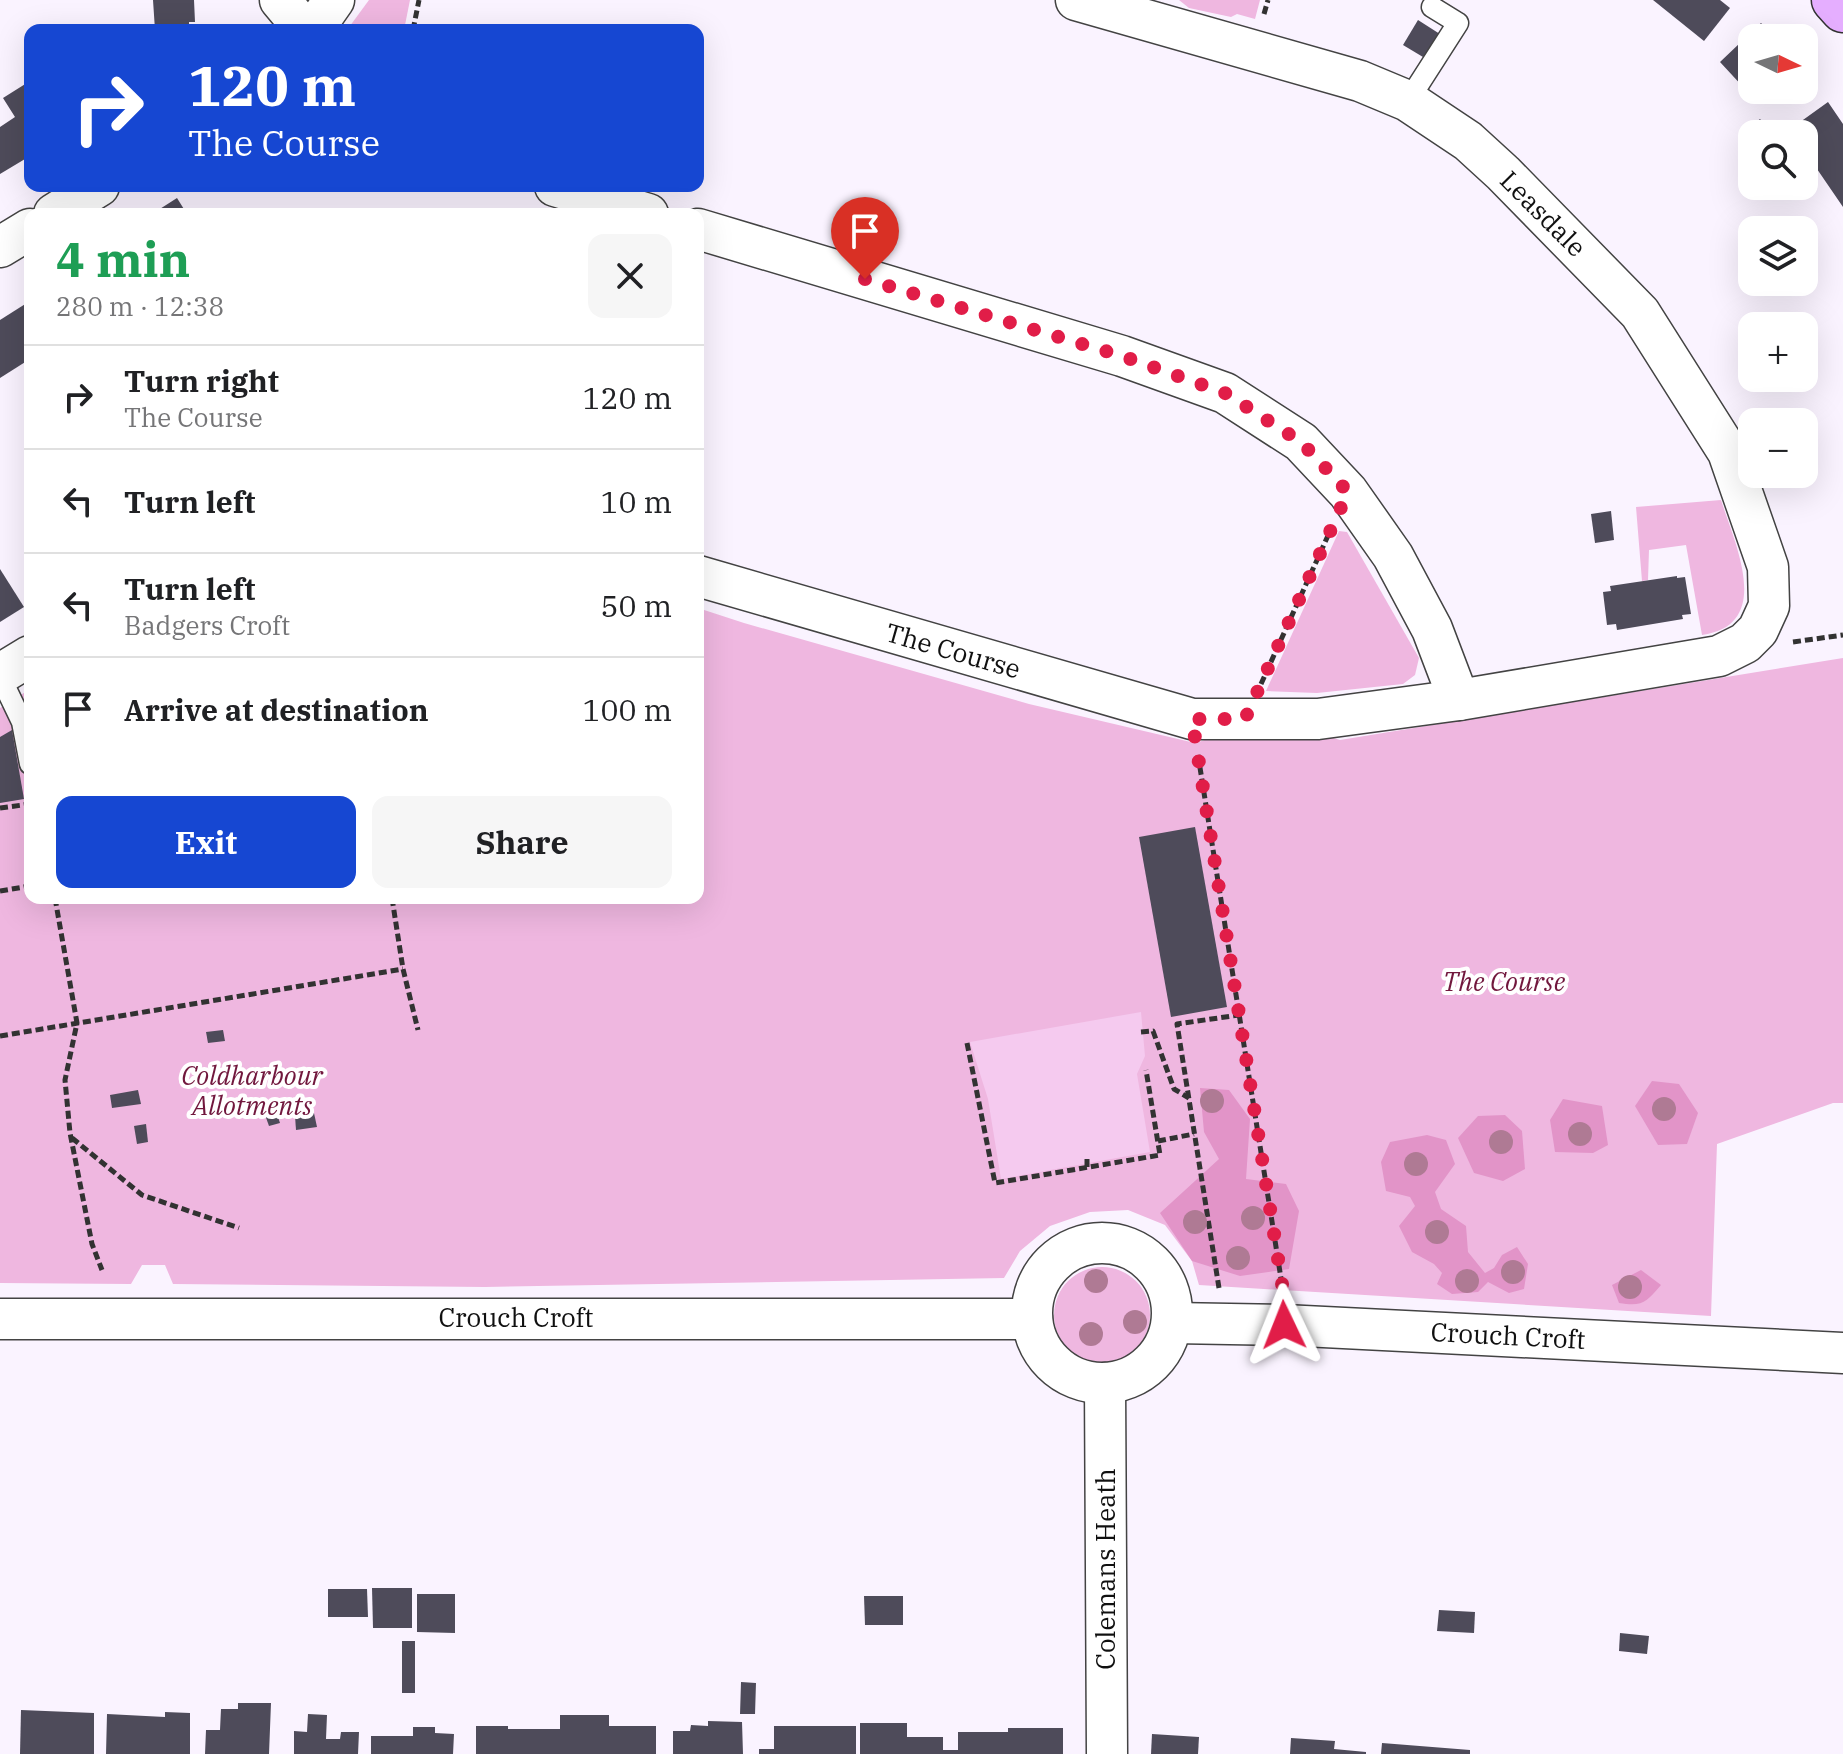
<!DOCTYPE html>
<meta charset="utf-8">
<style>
:root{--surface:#fff;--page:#f6f6f6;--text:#202124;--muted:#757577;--line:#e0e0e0;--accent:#1647d2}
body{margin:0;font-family:"IBM Plex Serif",serif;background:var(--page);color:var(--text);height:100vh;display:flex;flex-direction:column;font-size:30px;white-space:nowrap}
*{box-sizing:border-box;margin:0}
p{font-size:26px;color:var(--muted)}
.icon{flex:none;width:44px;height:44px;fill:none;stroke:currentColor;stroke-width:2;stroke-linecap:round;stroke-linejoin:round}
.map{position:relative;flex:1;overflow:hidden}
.details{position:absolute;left:24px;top:208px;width:680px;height:696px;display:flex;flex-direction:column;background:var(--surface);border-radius:16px;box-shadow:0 8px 32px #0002}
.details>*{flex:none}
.banner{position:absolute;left:24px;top:24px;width:680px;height:168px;border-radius:16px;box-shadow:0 8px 32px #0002;background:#1647d2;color:#fff;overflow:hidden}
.needle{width:52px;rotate:95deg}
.fabs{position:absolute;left:1738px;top:24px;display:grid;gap:16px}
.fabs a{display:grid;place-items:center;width:80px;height:80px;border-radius:16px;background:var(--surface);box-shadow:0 8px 32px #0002;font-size:40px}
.pin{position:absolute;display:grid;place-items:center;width:68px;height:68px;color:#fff;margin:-82px -34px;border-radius:50% 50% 50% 0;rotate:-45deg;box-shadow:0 0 8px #0007}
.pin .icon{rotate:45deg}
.me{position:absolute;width:88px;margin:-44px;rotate:358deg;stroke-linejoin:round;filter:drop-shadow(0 0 6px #0008)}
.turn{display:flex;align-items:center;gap:28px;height:168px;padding:0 32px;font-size:36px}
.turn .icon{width:104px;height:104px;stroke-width:2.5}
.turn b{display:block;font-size:56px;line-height:68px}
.round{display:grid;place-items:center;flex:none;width:84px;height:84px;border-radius:16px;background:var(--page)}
.overview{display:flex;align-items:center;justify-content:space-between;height:136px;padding:0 32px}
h1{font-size:48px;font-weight:700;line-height:60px;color:#1e9e55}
.cta{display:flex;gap:16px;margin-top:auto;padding:16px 32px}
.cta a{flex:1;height:92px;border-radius:16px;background:var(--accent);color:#fff;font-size:32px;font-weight:700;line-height:92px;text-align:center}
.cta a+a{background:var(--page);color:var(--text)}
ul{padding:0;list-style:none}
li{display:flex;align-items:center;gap:24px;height:104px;padding:0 32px;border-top:2px solid var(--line)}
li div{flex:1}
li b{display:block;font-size:30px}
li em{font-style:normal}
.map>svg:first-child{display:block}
</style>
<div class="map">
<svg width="1843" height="1754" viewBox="0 0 1843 1754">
<rect width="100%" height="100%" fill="#faf3ff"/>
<g fill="#efb7e0">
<polygon points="369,0 410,0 404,30 347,30"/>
<polygon points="1179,0 1260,0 1255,19 1237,14 1231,17 1189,8"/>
<path d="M1721 500C1734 542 1775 625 1702 635L1686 545 1649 550 1648 580 1642 581 1636 507Z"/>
<polygon points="1339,531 1347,532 1419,658 1415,675 1403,684 1317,693 1266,691"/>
<polygon points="698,608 744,623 1029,704 1195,743 1272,719 1340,740 1843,658 1843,1103 1833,1103 1717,1144 1711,1316 1199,1285 1192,1261 1165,1225 1128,1210 1090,1212 1050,1226 1020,1251 1004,1278 485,1287 173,1284 165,1265 142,1265 131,1284 0,1283 0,708 30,689 30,898 698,898"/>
<circle cx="1102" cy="1315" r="48"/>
</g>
<g fill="#e294c8">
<polygon points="1652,1081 1679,1084 1698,1113 1687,1144 1658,1145 1635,1106"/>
<polygon points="1200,1088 1229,1090 1250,1119 1246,1179 1286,1184 1299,1211 1289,1269 1240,1276 1192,1261 1160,1213 1219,1159 1204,1132"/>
<polygon points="1563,1099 1602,1106 1608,1145 1593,1153 1555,1152 1550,1120"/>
<polygon points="1505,1115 1522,1131 1525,1169 1503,1181 1474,1173 1458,1138 1478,1116"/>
<polygon points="1427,1135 1446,1140 1455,1164 1435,1192 1441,1209 1466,1226 1468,1252 1485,1273 1494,1268 1502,1255 1517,1247 1528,1264 1524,1289 1509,1293 1488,1282 1478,1292 1452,1294 1437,1284 1442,1273 1434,1264 1412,1252 1399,1226 1415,1206 1410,1197 1386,1191 1381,1162 1390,1142"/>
<path d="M1641 1270 1661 1285C1646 1302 1643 1307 1619 1303L1612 1285Z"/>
</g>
<polygon fill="#f5caef" points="1141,1012 1145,1056 1137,1074 1150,1152 1001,1179 988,1099 970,1042"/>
<g fill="#4e4b5a">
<polygon points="153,0 194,0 195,22 189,22 189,27 155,30"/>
<polygon points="1653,0 1720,0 1730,8 1704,41"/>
<polygon points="1418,20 1443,36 1428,60 1403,45"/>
<polygon points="1761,23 1776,38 1752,38 1752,90 1793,90 1780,103 1768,91 1757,102 1720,62"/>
<polygon points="30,81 30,133 26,136 30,142 30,156 0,174 0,127 15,117 3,98"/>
<polygon points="1828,102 1843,124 1843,207 1804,150 1804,134 1793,134 1789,130"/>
<polygon points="1760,119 1769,130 1763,134 1752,134 1752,144 1747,149 1738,138"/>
<polygon points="177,198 187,214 152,214"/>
<polygon points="30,301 30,359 0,378 0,320"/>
<polygon points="1611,511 1614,540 1595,543 1591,514"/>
<polygon points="0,569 24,607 0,622"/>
<polygon points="1677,576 1677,578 1685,577 1691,614 1682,615 1683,619 1617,630 1616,624 1607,625 1603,592 1611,591 1610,586"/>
<polygon points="12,730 24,799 0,803 0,737"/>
<polygon points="1195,827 1227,1007 1171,1017 1139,837"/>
<polygon points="223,1030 225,1041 208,1043 206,1032"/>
<polygon points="138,1090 141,1104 112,1108 110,1095"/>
<polygon points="275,1108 280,1123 269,1126 264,1112"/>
<polygon points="314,1113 317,1127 296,1130 295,1116"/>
<polygon points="146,1124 148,1142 137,1144 134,1126"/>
<polygon points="372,1588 412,1588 412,1628 373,1628"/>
<polygon points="328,1589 367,1589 368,1617 328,1617"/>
<polygon points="417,1594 455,1594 455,1633 417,1632"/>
<polygon points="864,1596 903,1596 903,1625 865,1625"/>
<polygon points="1439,1610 1475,1612 1474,1633 1437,1631"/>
<polygon points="1620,1633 1649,1636 1647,1654 1619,1651"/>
<rect x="402" y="1641" width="13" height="52"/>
<polygon points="741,1682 756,1683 755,1714 740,1714"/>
<polygon points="238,1703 271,1703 269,1754 205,1754 206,1730 220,1730 221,1709 238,1709"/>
<polygon points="21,1710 94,1713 94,1754 20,1754"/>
<polygon points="165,1712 190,1713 190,1754 106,1754 107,1714 165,1717"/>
<polygon points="308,1714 327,1715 326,1739 340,1739 341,1732 359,1732 358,1754 294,1754 294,1731 307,1732"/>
<polygon points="560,1715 609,1715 609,1726 656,1726 656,1754 476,1754 476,1726 508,1726 508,1729 560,1729"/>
<polygon points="708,1721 742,1722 743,1754 673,1754 673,1731 690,1731 691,1725 708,1726"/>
<polygon points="860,1723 907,1723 907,1737 943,1737 943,1750 958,1750 958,1732 1008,1732 1008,1728 1063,1728 1063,1754 860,1754"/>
<polygon points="774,1726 856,1726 856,1754 759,1754 759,1749 774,1749"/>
<polygon points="413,1727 435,1727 435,1733 454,1734 453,1754 371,1754 371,1736 413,1736"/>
<polygon points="1152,1734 1199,1737 1198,1754 1151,1754"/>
<polygon points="1291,1738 1335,1741 1334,1749 1366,1752 1366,1754 1290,1754"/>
<polygon points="1382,1743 1470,1750 1470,1754 1381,1754"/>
</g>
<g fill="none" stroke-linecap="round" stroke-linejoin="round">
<defs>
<g id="lane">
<polyline points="1408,101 1458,23 1432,7"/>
<polyline points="0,676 22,722 30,764"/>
</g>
<g id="street">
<polyline points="280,0 305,30"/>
<polyline points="313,30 334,0"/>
<polyline points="555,186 648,214"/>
<polyline points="54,214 99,186"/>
<polyline points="698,229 1122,356 1225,393 1301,442 1348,492 1393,556 1432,629 1459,700"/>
<polyline points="0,247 30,229"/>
<polyline points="698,576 1192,719 1318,719 1459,700 1719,656 1745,643 1758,630 1769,606 1768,567 1728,452 1640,313 1503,173 1468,141 1408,101 1360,81 1076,0"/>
<polyline points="0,674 30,656"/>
<circle cx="1102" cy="1313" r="70"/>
<polyline points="0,1319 1032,1319"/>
<polyline points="1173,1323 1284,1325 1843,1353"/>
<polyline points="1105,1383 1107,1754"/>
</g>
<polyline id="secondary" points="1834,0 1843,10"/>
</defs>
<use href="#lane" stroke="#434343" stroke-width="23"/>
<use href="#street" stroke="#434343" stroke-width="43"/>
<use href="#secondary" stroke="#323232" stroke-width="47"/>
<g stroke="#323232" stroke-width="5" stroke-dasharray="8 4" stroke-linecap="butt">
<polyline points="1264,14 1268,0"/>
<polyline points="413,30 419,0"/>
<polyline points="1793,642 1843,635"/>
<polyline points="1261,684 1331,529"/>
<polyline points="1198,755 1283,1291"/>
<polyline points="0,808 30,804"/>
<polyline points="0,891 30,886"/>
<polyline points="55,898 77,1023 65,1080 70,1133 92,1244 102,1270"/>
<polyline points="392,898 403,969 418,1030"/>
<polyline points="1141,1032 1153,1031 1174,1089 1189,1098"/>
<polyline points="0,1036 403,969"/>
<polyline points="967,1043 995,1183 1160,1155 1146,1070"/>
<polyline points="72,1138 142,1195 239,1228"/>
<polyline points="1158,1141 1194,1134"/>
<polyline points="1087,1159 1087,1167"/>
<polyline points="1219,1288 1177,1024 1239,1015"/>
</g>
<use href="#lane" stroke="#fff" stroke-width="20"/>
<use href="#street" stroke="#fff" stroke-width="40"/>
<use href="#secondary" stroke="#e5aeff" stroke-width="44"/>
</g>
<g fill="#af7a94">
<circle cx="1212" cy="1101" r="12"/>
<circle cx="1664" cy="1109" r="12"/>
<circle cx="1580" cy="1134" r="12"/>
<circle cx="1501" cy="1142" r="12"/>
<circle cx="1416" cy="1164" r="12"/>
<circle cx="1253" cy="1218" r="12"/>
<circle cx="1195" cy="1222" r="12"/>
<circle cx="1437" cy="1232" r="12"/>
<circle cx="1238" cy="1258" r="12"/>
<circle cx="1513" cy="1272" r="12"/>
<circle cx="1096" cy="1281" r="12"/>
<circle cx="1467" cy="1281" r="12"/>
<circle cx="1630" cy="1287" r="12"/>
<circle cx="1135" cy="1322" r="12"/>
<circle cx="1091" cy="1334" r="12"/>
</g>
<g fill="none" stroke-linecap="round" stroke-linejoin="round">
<polyline stroke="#e11d48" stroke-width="14" stroke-dasharray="0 25.2" points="865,279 1122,356 1225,393 1301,442 1348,492 1245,719 1192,719 1283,1290 1284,1325"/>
</g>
<g text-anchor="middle" stroke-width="8" stroke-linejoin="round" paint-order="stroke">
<g font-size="26" fill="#101010" stroke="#fff">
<text transform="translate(1543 214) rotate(45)" y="9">Leasdale</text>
<text transform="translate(953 651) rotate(16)" y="9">The Course</text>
<text x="516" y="1327">Crouch Croft</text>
<text transform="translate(1508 1336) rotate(3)" y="9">Crouch Croft</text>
<text transform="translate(1106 1569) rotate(-90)" y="9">Colemans Heath</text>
</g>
<g font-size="26" font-style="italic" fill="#71173d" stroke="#fff">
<text x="1504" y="991">The Course</text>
<text x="252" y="1085">Coldharbour<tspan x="252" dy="30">Allotments</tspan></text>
</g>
</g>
</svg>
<div class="fabs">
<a><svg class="needle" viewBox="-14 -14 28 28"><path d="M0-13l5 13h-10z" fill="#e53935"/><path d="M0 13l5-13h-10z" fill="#757577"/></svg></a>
<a><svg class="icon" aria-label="search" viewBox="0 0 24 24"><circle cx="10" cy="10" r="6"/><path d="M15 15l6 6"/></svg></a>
<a><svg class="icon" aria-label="layers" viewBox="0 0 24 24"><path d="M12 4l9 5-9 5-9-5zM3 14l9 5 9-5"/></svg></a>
<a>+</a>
<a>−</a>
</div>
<div class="pin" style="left:865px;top:279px;background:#d93025"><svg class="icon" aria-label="arrive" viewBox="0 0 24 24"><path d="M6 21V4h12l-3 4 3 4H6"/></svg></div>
<svg class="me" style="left:1284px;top:1325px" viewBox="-20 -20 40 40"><path d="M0-17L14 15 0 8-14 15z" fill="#e11d48" stroke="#fff" stroke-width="4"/></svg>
<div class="banner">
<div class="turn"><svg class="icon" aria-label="right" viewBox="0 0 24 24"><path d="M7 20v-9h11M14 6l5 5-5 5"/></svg><div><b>120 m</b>The Course</div></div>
</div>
<section class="details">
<div class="overview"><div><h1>4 min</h1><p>280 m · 12:38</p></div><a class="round"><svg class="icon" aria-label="close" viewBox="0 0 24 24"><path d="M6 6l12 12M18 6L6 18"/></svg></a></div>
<ul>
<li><svg class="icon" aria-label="right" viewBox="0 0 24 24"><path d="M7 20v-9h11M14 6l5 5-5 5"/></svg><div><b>Turn right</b><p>The Course</p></div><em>120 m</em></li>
<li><svg class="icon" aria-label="left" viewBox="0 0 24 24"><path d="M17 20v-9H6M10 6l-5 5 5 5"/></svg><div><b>Turn left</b></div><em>10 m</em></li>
<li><svg class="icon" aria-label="left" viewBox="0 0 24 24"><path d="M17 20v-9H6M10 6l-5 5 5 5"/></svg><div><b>Turn left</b><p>Badgers Croft</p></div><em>50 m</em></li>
<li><svg class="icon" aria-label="arrive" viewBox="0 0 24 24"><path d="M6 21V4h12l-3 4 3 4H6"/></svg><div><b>Arrive at destination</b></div><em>100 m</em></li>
</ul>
<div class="cta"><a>Exit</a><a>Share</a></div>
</section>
</div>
